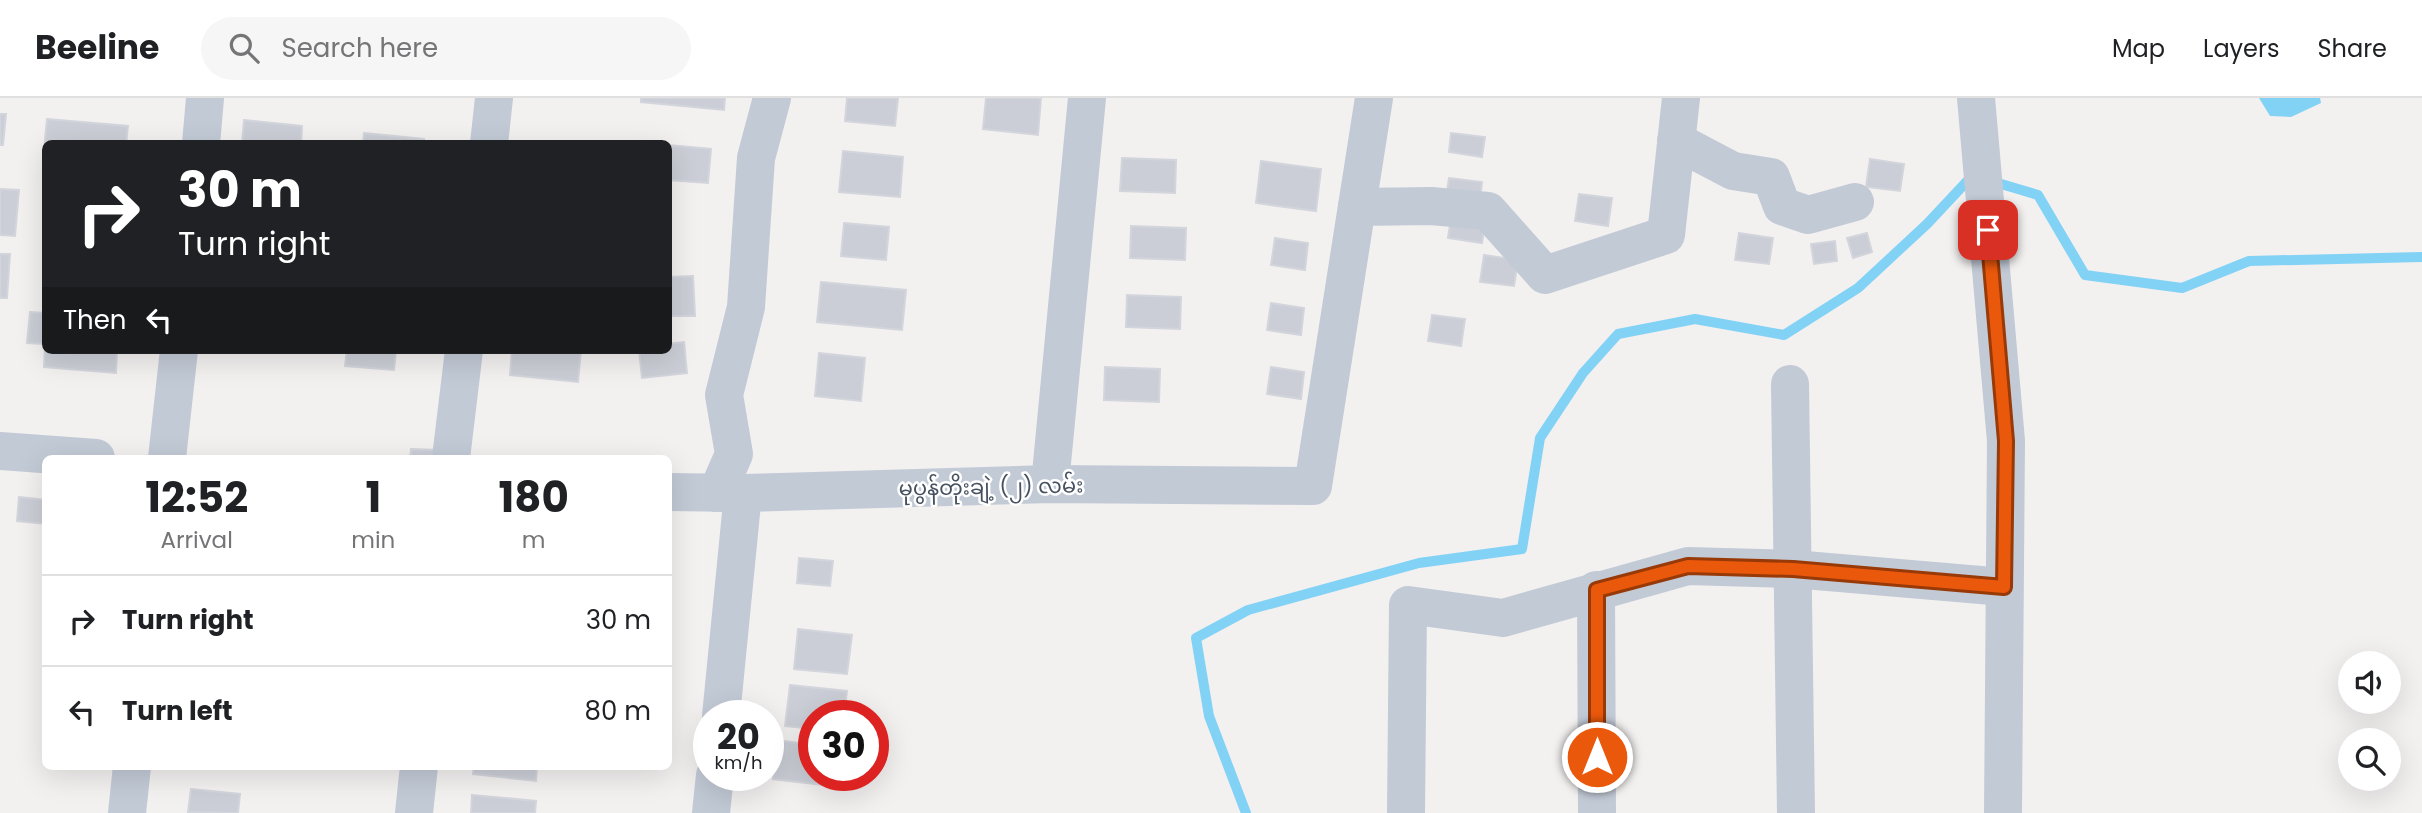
<!DOCTYPE html>
<meta charset="utf-8">
<style>
:root{--surface:#fff;--page:#f6f6f6;--text:#202124;--muted:#757577;--line:#e0e0e0}
body{margin:0;font-family:Poppins,"Noto Sans Myanmar",sans-serif;background:var(--page);color:var(--text);height:100vh;display:flex;flex-direction:column;font-size:26px;white-space:nowrap}
*{box-sizing:border-box;margin:0}
p{font-size:23px;color:var(--muted)}
.icon{flex:none;width:38px;height:38px;fill:none;stroke:currentColor;stroke-width:2;stroke-linecap:round;stroke-linejoin:round}
.map{position:relative;flex:1;overflow:hidden}
.side{position:absolute;left:42px;top:357px;width:630px;height:315px;display:flex;flex-direction:column;background:var(--surface);border-radius:10px;box-shadow:0 7px 28px #0002}
.side>*{flex:none}
.hud{position:absolute;left:42px;top:42px;width:630px;height:214px;border-radius:10px;box-shadow:0 7px 28px #0002;background:#202124;color:#fff;overflow:hidden}
.buttons{position:absolute;left:2338px;top:553px;display:grid;gap:14px}
.buttons a{display:grid;place-items:center;width:63px;height:63px;border-radius:50%;background:var(--surface);box-shadow:0 7px 28px #0002;font-size:35px}
.speed{position:absolute;left:693px;top:602px;display:flex;gap:14px;font-size:35px;font-weight:700;text-align:center}
.speed>*{display:grid;place-content:center;width:91px;height:91px;border-radius:50%;background:var(--surface);box-shadow:0 7px 28px #0002;line-height:1}
.speed small{font-size:18px;font-weight:400}
.speed .limit{border:10px solid #d22;background:#fff;color:#111}
.pin{position:absolute;display:grid;place-items:center;width:60px;height:60px;color:#fff;margin:-30px;border-radius:14px;box-shadow:0 4px 10px #0006}
.me{position:absolute;width:77px;margin:-38px;rotate:0deg;stroke-linejoin:round;filter:drop-shadow(0 0 5px #0008)}
.turn{display:flex;align-items:center;gap:24px;height:147px;padding:0 21px;font-size:32px}
.turn .icon{width:91px;height:91px;stroke-width:2.5}
.turn b{display:block;font-size:49px;line-height:60px}
.then{display:flex;align-items:center;height:66px;padding:0 21px;background:#0003;gap:14px;font-size:26px}
.eta{display:flex;justify-content:space-evenly;align-items:center;height:119px;text-align:center}
.eta b{font-size:42px;font-weight:700;line-height:49px}
ul{padding:0;list-style:none}
li{display:flex;align-items:center;gap:21px;height:91px;padding:0 21px;border-top:2px solid var(--line)}
li div{flex:1}
li b{display:block;font-size:26px}
li em{font-style:normal}
header{display:flex;align-items:center;gap:42px;box-sizing:border-box;height:98px;padding:0 35px;background:var(--surface);border-bottom:2px solid var(--line)}
header strong{font-size:33px}
nav{display:flex;gap:38px;margin-inline-start:auto;font-size:24px}
.search{width:490px;height:63px;background:var(--page);display:flex;align-items:center;gap:18px;box-sizing:border-box;padding:0 24px;border-radius:38px;color:var(--muted);font-size:26px}
.map>svg:first-child{display:block}
</style>
<header>
<strong>Beeline</strong>
<div class="search"><svg class="icon" aria-label="search" viewBox="0 0 24 24"><circle cx="10" cy="10" r="6"/><path d="M15 15l6 6"/></svg>Search here</div>
<nav><a>Map</a><a>Layers</a><a>Share</a></nav>
</header>
<div class="map">
<svg width="2422" height="715" viewBox="0 0 2422 715">
<rect width="100%" height="100%" fill="#f3f0f0"/>
<polygon fill="#82d2f6" points="2259,0 2320,0 2321,5 2291,19 2270,18"/>
<g fill="none" stroke-linecap="round" stroke-linejoin="round">
<g stroke="#82d2f6" stroke-width="10">
<polyline points="1991,83 2038,97 2085,177 2182,190 2249,163 2422,159"/>
<polyline points="1246,715 1209,618 1196,540 1248,512 1419,465 1522,451 1540,340 1583,275 1618,236 1695,221 1784,237 1858,190 1927,126 1972,78"/>
</g>
</g>
<g fill="#cbced6" stroke="#d3d5dc" stroke-width="2">
<polygon points="641,0 725,0 724,12 641,4"/>
<polygon points="847,0 898,0 895,28 845,23"/>
<polygon points="986,0 1041,0 1038,37 983,31"/>
<polygon points="0,16 6,16 3,47 0,47"/>
<polygon points="47,21 128,28 126,46 46,46 44,52"/>
<polygon points="244,22 302,28 301,46 242,46"/>
<polygon points="364,35 424,41 424,46 363,46"/>
<polygon points="1451,35 1485,39 1482,59 1449,54"/>
<polygon points="668,47 711,51 708,85 668,82"/>
<polygon points="843,53 903,59 900,99 839,94"/>
<polygon points="1122,60 1176,62 1175,95 1120,93"/>
<polygon points="1870,61 1904,66 1900,93 1866,89"/>
<polygon points="1261,63 1321,71 1316,113 1256,105"/>
<polygon points="1449,80 1482,84 1479,111 1445,106"/>
<polygon points="0,91 19,92 15,138 0,137"/>
<polygon points="1579,96 1612,100 1608,128 1575,123"/>
<polygon points="1452,113 1486,118 1482,145 1448,140"/>
<polygon points="844,125 889,129 886,162 841,158"/>
<polygon points="1131,128 1186,130 1185,162 1130,160"/>
<polygon points="1739,135 1773,140 1769,166 1735,162"/>
<polygon points="1867,135 1872,154 1853,160 1847,140"/>
<polygon points="1275,140 1308,145 1305,172 1271,167"/>
<polygon points="1835,143 1837,163 1814,166 1811,146"/>
<polygon points="0,156 10,156 7,200 0,200"/>
<polygon points="1484,157 1518,162 1514,188 1480,184"/>
<polygon points="693,178 695,218 668,218 668,179"/>
<polygon points="821,184 906,192 902,232 817,224"/>
<polygon points="1127,197 1181,199 1180,231 1126,229"/>
<polygon points="1271,205 1304,210 1301,237 1267,232"/>
<polygon points="30,214 46,215 46,252 117,252 116,275 44,269 45,246 27,245"/>
<polygon points="1432,217 1465,221 1461,248 1428,243"/>
<polygon points="684,244 687,275 642,280 639,252 668,252 668,246"/>
<polygon points="347,252 396,252 394,272 345,268"/>
<polygon points="512,252 581,252 578,284 510,277"/>
<polygon points="819,255 865,260 861,303 815,298"/>
<polygon points="1105,269 1160,271 1159,304 1104,302"/>
<polygon points="1271,269 1304,274 1301,301 1267,296"/>
<polygon points="411,351 439,352 438,360 410,360"/>
<polygon points="19,399 46,402 46,426 17,423"/>
<polygon points="799,460 833,463 830,488 797,485"/>
<polygon points="798,531 852,537 847,576 794,571"/>
<polygon points="790,587 847,593 844,618 814,618 814,631 785,628"/>
<polygon points="777,642 814,647 814,677 832,677 831,688 773,681"/>
<polygon points="474,668 537,668 536,683 473,676"/>
<polygon points="191,691 240,696 238,715 188,714"/>
<polygon points="472,697 536,703 535,715 471,715"/>
</g>
<g fill="none" stroke-linecap="round" stroke-linejoin="round">
<g stroke="#c2cad6" stroke-width="38">
<polyline points="1976,0 2006,343 2003,715"/>
<polyline points="1676,43 1733,73 1771,79 1782,108 1808,117 1855,104"/>
<polyline points="201,46 205,0"/>
<polyline points="489,46 494,0"/>
<polyline points="1357,109 1431,108 1488,113 1545,177 1666,137 1681,0"/>
<polyline points="1790,286 1796,715"/>
<polyline points="0,353 96,360"/>
<polyline points="167,360 179,252"/>
<polyline points="451,360 464,252"/>
<polyline points="1050,386 1087,0"/>
<polyline points="668,394 743,395 1050,386 1313,388 1374,0"/>
<polyline points="717,395 734,356 724,297 746,209 756,60 772,0"/>
<polyline points="1596,492 1597,715"/>
<polyline points="721,618 743,395"/>
<polyline points="127,715 132,668"/>
<polyline points="414,715 419,668"/>
<polyline points="711,715 715,677"/>
<polyline points="1406,715 1408,507 1503,520 1688,468 1793,471 2004,489"/>
</g>
</g>
<g fill="none" stroke-linecap="round" stroke-linejoin="round">
<defs>
<polyline id="route" points="1597,659 1597,492 1688,468 1793,471 2004,489 2006,343 1988,132"/>
</defs>
<use href="#route" stroke="#983908" stroke-width="18"/>
<use href="#route" stroke="#ea580c" stroke-width="12"/>
</g>
<g text-anchor="middle" stroke-width="5" stroke-linejoin="round" paint-order="stroke">
<g font-size="21" fill="#465160" stroke="#fff">
<text transform="translate(991 389) rotate(-1)" y="7">မုပွန်တိုးချဲ့ (၂) လမ်း</text>
</g>
</g>
</svg>
<div class="buttons">
<a><svg class="icon" aria-label="sound" viewBox="0 0 24 24"><path d="M4 9h4l5-4v14l-5-4H4zM17 9q2 3 0 6"/></svg></a>
<a><svg class="icon" aria-label="search" viewBox="0 0 24 24"><circle cx="10" cy="10" r="6"/><path d="M15 15l6 6"/></svg></a>
</div>
<div class="speed"><div>20<small>km/h</small></div><div class="limit">30</div></div>
<div class="pin" style="left:1988px;top:132px;background:#d93025"><svg class="icon" aria-label="arrive" viewBox="0 0 24 24"><path d="M6 21V4h12l-3 4 3 4H6"/></svg></div>
<svg class="me" style="left:1597px;top:659px" viewBox="-20 -20 40 40"><circle r="17" fill="#ea580c" stroke="#fff" stroke-width="3"/><path d="M0-11L8 9 0 5-8 9z" fill="#fff"/></svg>
<div class="hud">
<div class="turn"><svg class="icon" aria-label="right" viewBox="0 0 24 24"><path d="M7 20v-9h11M14 6l5 5-5 5"/></svg><div><b>30 m</b>Turn right</div></div>
<div class="then">Then<svg class="icon" aria-label="left" viewBox="0 0 24 24"><path d="M17 20v-9H6M10 6l-5 5 5 5"/></svg></div>
</div>
<section class="side">
<div class="eta">
<div><b>12:52</b><p>Arrival</p></div>
<div><b>1</b><p>min</p></div>
<div><b>180</b><p>m</p></div>
</div>
<ul>
<li><svg class="icon" aria-label="right" viewBox="0 0 24 24"><path d="M7 20v-9h11M14 6l5 5-5 5"/></svg><div><b>Turn right</b></div><em>30 m</em></li>
<li><svg class="icon" aria-label="left" viewBox="0 0 24 24"><path d="M17 20v-9H6M10 6l-5 5 5 5"/></svg><div><b>Turn left</b></div><em>80 m</em></li>
</ul>
</section>
</div>
